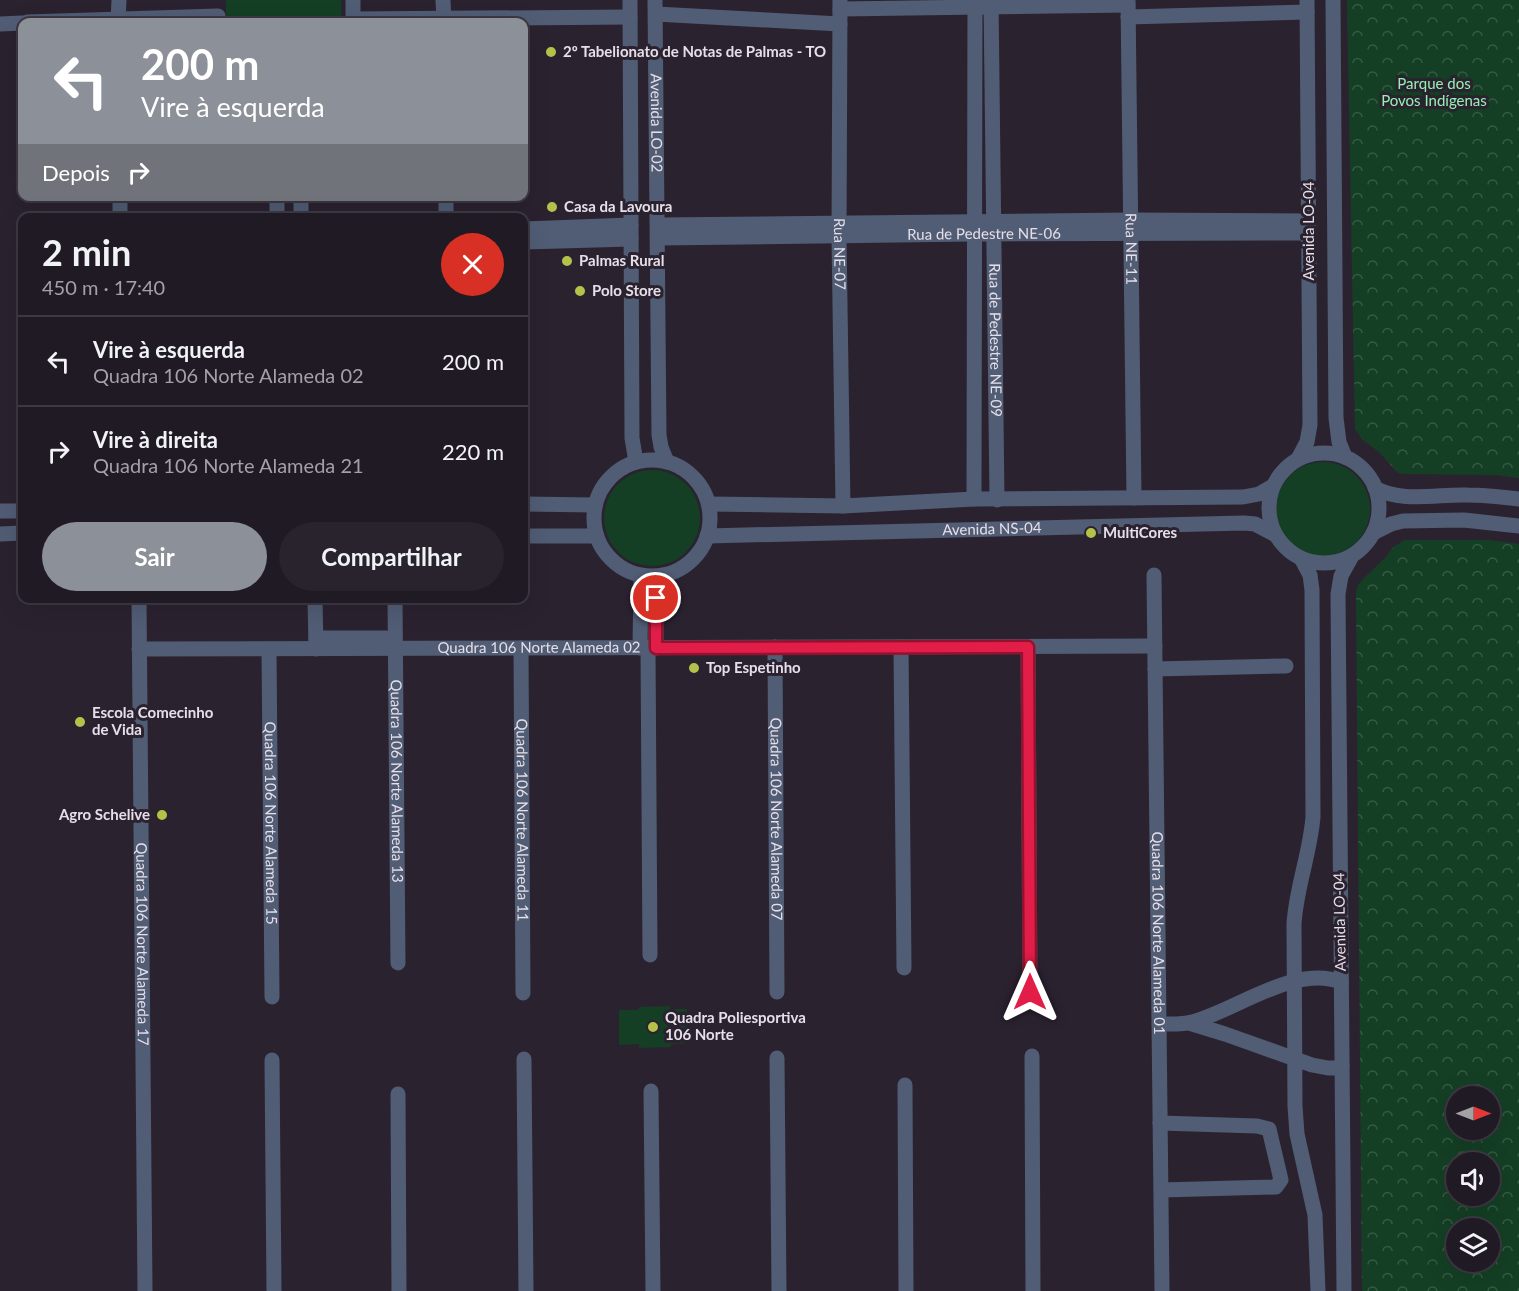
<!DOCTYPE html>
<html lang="pt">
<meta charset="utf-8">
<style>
:root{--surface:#201a24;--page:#28232c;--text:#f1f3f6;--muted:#a2a1a6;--line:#3d3841;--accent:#8c9099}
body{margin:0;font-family:Lato,sans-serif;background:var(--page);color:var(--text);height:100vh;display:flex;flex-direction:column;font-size:22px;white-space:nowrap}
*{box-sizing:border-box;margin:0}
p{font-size:20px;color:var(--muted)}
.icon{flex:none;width:33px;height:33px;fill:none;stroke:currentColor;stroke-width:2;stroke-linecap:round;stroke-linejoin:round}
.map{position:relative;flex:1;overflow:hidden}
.drawer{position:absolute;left:18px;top:213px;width:510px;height:390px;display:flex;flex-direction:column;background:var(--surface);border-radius:12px;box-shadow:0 6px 24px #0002,0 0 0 2px var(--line)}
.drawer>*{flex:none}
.top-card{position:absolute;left:18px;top:18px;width:510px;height:183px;border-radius:12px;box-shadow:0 6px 24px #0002,0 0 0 2px var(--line);background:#8c9099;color:#fff;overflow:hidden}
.needle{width:39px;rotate:90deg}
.fabs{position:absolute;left:1446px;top:1086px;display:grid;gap:12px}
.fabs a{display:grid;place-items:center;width:54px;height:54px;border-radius:50%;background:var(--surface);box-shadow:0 6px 24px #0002,0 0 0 2px var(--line);font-size:30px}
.pin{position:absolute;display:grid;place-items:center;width:51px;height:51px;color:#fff;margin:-26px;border:3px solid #fff;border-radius:50%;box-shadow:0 2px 6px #0007}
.me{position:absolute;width:66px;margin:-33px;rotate:0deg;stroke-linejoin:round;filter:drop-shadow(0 0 4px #0008)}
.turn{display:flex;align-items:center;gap:21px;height:126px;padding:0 24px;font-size:27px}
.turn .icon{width:78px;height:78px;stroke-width:2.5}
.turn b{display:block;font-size:42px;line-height:51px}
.then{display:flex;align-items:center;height:57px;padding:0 24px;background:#0003;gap:12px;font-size:22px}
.round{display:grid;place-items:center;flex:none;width:63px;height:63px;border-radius:32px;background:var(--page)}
.head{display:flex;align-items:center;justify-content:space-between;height:102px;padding:0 24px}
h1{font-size:36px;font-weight:700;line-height:45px}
.cta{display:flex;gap:12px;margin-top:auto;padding:12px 24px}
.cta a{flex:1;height:69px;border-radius:36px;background:var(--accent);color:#fff;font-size:24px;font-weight:700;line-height:69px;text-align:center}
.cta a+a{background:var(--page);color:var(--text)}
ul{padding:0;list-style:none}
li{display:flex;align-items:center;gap:18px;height:90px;padding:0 24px;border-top:2px solid var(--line)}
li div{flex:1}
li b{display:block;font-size:22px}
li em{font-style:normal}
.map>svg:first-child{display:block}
</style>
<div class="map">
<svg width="1519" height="1291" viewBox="0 0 1519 1291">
<defs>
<pattern id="forest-crowns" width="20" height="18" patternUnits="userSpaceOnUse" patternTransform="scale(1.5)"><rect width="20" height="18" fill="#143f25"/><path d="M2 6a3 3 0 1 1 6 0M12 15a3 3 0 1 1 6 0" fill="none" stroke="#365a45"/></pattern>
</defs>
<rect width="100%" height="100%" fill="#2b2230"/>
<g fill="#143f25">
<polygon points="226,0 341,0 342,22 226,22"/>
<circle cx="1323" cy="509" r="47"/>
<circle cx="652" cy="518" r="48"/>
<polygon points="670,1006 670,1009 687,1009 687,1043 671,1044 671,1047 639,1048 639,1044 619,1045 619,1010 638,1010 639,1007"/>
</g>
<g fill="url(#forest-crowns)" fill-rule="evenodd">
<polygon points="1347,0 1519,0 1519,478 1496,475 1403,474 1398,473 1378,451 1363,440 1355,429"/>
<path d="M1405 540H1489L1519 544V1291H1362L1356 593 1358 585 1363 579 1387 556 1393 547ZM1490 1096V1130H1456V1096ZM1456 1162H1490V1196H1456ZM1456 1228H1490V1262H1456Z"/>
</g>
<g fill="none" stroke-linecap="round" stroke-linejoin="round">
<g stroke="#515d75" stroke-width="15">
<polyline points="353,0 353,22"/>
<polyline points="443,0 444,22"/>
<polyline points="630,0 632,438 636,462"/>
<path id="s1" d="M655 0 659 435 661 447 667 462"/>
<path id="s2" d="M840 0 839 237 843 506"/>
<path id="s3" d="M991 0 997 500"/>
<path id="s4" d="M1128 0 1134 498"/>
<polyline points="1333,0 1336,418 1339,442 1345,457"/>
<polyline points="840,9 1128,5"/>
<polyline points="656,14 840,24"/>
<polyline points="1128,17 1307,12"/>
<polyline points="353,19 630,17"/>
<polyline points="27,22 218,16"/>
<polyline points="118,22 119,0"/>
<polyline points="0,24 22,23"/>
<polyline points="120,196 120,218"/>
<polyline points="446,196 446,218"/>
<polyline points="277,218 277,196"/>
<polyline points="301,218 301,196"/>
<polyline points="658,225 1130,220 1309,221"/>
<polyline points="524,229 631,225"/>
<path id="s5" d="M658 238 974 234 1309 233"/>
<polyline points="524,242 631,239"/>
<circle cx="1324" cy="508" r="55"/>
<polyline points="1298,459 1307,442 1310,425 1307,0"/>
<circle cx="652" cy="518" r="58"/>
<path d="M1375 488C1401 503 1438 494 1467 495 1485 495 1502 497 1519 499"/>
<polyline points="974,499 975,0"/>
<polyline points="524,504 595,505"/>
<polyline points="709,504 843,506 974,499 1243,497 1259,494 1273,486"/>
<polyline points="0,511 22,511"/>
<polyline points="1373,533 1391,524 1403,521 1464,520 1519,526"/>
<polyline points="0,534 22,533"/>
<polyline points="524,536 597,536"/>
<path id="s6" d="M707 536 1244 523 1255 524 1274 534"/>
<path d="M1302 560 1310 575 1312 590 1313 817C1310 854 1296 888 1294 924L1295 1106 1297 1134 1315 1215 1318 1291"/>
<path id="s7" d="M1154 575 1162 1291"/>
<path id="s8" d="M139 598 145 1291"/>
<polyline points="315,598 316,649"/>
<path id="s9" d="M395 598 398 963"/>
<polyline points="316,638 386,638"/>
<path id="s10" d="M775 647 777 992"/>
<polyline points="901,647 904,968"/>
<polyline points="1028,647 1030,992"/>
<path id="s11" d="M521 648 523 993"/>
<polyline points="640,648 641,577"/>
<polyline points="648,648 650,955"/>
<polyline points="656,648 656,598 661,577"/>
<path id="s12" d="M139 649 1155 646"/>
<path id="s13" d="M269 649 272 997"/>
<polyline points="1155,669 1286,666"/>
<polyline points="1189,1023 1225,1034 1312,1065 1328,1068 1336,1068 1342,1065"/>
<path d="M1159 1024C1169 1024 1182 1025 1192 1022 1237 1010 1295 964 1341 982"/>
<polyline points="1032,1056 1033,1291"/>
<polyline points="777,1058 779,1291"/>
<polyline points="524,1059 526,1291"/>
<polyline points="272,1060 274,1291"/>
<polyline points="905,1085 906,1291"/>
<polyline points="651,1091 653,1291"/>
<polyline points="398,1094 399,1291"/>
<polyline points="1160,1123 1257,1126 1269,1129 1281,1180 1276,1187 1161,1190"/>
<polyline points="1344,1291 1338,594 1341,576 1352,556"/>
</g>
</g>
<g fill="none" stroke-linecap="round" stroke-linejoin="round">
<defs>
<polyline id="route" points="656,598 656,648 1028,647 1030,992"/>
</defs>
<use href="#route" stroke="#92132f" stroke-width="15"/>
<use href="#route" stroke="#e11d48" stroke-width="10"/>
</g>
<g fill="#b5c24a" stroke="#2b2230" stroke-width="2">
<circle cx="551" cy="52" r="6"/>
<circle cx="552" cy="207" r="6"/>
<circle cx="567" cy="261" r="6"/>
<circle cx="580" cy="291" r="6"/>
<circle cx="1091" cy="533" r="6"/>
<circle cx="694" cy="668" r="6"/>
<circle cx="80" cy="722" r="6"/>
<circle cx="162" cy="815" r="6"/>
<circle cx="653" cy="1027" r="6"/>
</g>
<g text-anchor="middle" stroke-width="6" stroke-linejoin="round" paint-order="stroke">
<g font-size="15" font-weight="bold" fill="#e6dfe9" stroke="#2b2230" text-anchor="start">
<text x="563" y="57">2º Tabelionato de Notas de Palmas - TO</text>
<text x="564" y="212">Casa da Lavoura</text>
<text x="579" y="266">Palmas Rural</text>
<text x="592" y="296">Polo Store</text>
<text x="1103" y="538">MultiCores</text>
<text x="706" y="673">Top Espetinho</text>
<text x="92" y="718">Escola Comecinho<tspan x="92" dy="17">de Vida</tspan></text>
<text x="150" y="820" text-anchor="end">Agro Schelive</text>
<text x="665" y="1023">Quadra Poliesportiva<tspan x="665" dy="17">106 Norte</tspan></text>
</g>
<g font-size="15" fill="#96f0b3" stroke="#2b2230">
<text x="1434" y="89">Parque dos<tspan x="1434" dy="17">Povos Indígenas</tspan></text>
</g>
<g font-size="15" fill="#e6dfe9" stroke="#2b2230">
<text dy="5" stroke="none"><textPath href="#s1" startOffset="123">Avenida LO-02</textPath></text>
<text transform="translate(1309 231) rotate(-90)" y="5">Avenida LO-04</text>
<text dy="5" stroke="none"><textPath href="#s5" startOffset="326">Rua de Pedestre NE-06</textPath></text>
<text dy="5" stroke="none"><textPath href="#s4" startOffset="249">Rua NE-11</textPath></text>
<text dy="5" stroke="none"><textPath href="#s2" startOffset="254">Rua NE-07</textPath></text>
<text dy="5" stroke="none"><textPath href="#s3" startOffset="340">Rua de Pedestre NE-09</textPath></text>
<text dy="5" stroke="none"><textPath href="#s6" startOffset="285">Avenida NS-04</textPath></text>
<text dy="5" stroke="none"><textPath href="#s12" startOffset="400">Quadra 106 Norte Alameda 02</textPath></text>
<text dy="5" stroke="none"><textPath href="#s9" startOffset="183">Quadra 106 Norte Alameda 13</textPath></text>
<text dy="5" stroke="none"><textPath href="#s10" startOffset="172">Quadra 106 Norte Alameda 07</textPath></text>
<text dy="5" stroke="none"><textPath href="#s11" startOffset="172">Quadra 106 Norte Alameda 11</textPath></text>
<text dy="5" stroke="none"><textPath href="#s13" startOffset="174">Quadra 106 Norte Alameda 15</textPath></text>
<text transform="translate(1340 922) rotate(-91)" y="5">Avenida LO-04</text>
<text dy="5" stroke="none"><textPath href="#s7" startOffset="358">Quadra 106 Norte Alameda 01</textPath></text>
<text dy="5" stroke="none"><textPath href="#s8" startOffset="346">Quadra 106 Norte Alameda 17</textPath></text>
</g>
</g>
</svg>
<div class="fabs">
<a><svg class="needle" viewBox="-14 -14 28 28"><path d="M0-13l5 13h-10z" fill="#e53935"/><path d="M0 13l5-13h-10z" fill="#a2a1a6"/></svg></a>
<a><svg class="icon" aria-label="sound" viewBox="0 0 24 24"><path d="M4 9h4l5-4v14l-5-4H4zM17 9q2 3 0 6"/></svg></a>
<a><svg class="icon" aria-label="layers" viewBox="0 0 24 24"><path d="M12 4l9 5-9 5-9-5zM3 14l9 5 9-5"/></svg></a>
</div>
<div class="pin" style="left:656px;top:598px;background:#d93025"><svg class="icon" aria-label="arrive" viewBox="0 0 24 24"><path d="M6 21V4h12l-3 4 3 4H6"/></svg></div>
<svg class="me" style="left:1030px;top:992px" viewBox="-20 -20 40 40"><path d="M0-17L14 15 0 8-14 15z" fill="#e11d48" stroke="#fff" stroke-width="4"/></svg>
<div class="top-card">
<div class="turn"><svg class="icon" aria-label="left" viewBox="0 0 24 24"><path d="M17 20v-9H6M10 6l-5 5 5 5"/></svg><div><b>200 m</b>Vire à esquerda</div></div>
<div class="then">Depois<svg class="icon" aria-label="right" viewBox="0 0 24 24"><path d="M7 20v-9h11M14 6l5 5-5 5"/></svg></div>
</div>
<section class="drawer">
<div class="head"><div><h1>2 min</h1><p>450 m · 17:40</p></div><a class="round" style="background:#d93025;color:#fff"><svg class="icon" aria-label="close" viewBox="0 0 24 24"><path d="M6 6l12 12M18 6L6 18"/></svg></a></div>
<ul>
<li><svg class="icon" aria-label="left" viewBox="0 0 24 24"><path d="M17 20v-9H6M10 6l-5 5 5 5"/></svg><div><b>Vire à esquerda</b><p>Quadra 106 Norte Alameda 02</p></div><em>200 m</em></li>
<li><svg class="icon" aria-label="right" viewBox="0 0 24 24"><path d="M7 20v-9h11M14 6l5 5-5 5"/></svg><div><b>Vire à direita</b><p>Quadra 106 Norte Alameda 21</p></div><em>220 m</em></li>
</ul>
<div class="cta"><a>Sair</a><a>Compartilhar</a></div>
</section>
</div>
